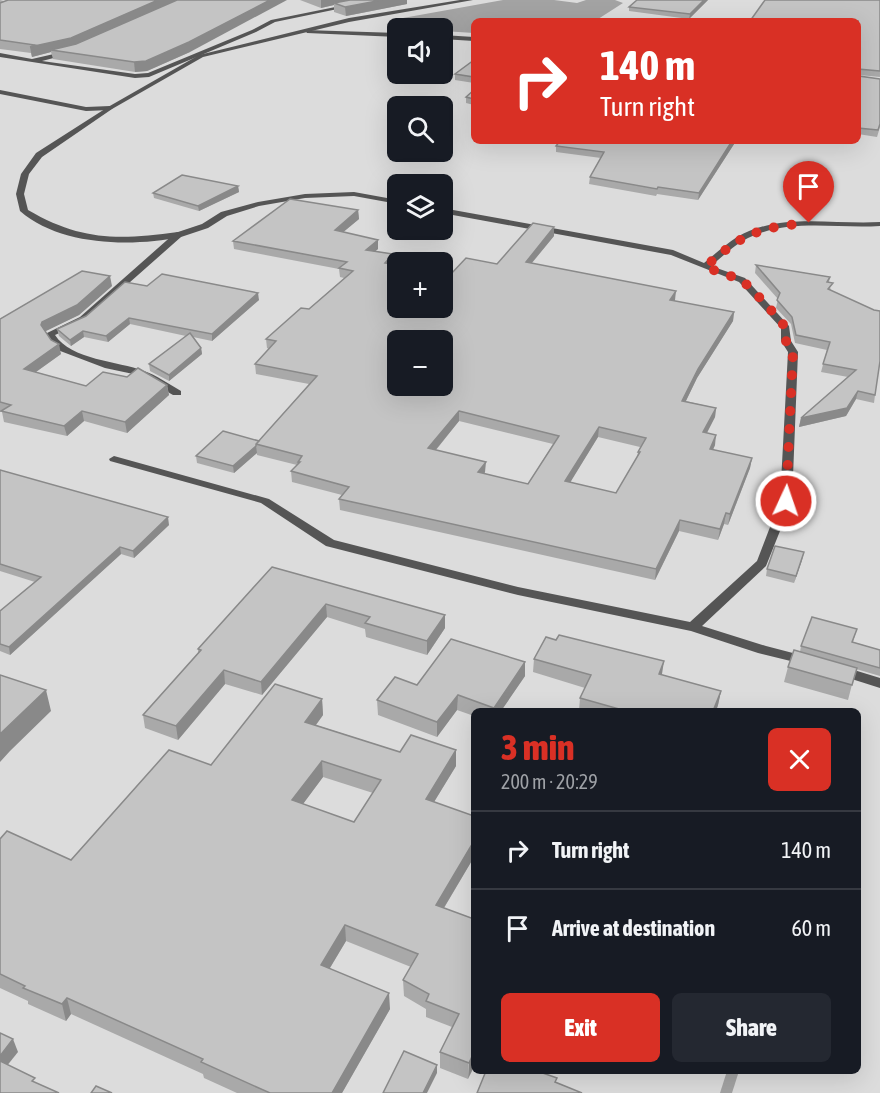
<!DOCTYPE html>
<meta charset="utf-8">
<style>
:root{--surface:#171b24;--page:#242831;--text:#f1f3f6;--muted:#9ea1a6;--line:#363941;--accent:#d93025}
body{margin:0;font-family:"Asap Condensed",sans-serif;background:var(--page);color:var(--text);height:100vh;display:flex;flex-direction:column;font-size:22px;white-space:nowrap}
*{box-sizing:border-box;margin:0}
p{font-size:20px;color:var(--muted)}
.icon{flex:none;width:33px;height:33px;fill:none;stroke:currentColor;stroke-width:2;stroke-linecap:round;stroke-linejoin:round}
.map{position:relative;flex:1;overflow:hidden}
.sheet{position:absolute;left:471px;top:708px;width:390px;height:366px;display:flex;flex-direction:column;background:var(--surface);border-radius:9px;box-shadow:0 6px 24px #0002}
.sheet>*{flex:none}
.top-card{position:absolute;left:471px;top:18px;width:390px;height:126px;border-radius:9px;box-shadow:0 6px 24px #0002;background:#d93025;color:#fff;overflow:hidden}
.fabs{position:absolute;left:387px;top:18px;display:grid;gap:12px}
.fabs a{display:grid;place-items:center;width:66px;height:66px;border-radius:9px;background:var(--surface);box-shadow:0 6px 24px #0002;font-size:30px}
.pin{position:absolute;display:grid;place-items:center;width:51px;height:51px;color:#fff;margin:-62px -26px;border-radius:50% 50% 50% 0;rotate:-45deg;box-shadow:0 0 6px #0007}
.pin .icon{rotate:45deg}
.me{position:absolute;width:66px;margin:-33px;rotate:3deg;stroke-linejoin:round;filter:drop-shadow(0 0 4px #0008)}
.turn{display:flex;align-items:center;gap:21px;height:126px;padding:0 30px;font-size:27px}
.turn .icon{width:78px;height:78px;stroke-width:2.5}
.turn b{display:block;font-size:42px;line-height:51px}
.round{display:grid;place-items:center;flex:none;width:63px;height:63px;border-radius:9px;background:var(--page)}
.head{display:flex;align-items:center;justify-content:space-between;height:102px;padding:0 30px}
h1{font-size:36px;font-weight:800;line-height:45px;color:var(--accent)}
.primary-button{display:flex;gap:12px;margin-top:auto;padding:12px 30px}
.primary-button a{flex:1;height:69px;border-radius:9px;background:var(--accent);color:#fff;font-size:24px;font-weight:800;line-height:69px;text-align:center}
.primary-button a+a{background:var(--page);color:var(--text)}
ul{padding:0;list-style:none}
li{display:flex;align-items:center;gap:18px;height:78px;padding:0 30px;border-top:2px solid var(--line)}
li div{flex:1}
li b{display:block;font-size:22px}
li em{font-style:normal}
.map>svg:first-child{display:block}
</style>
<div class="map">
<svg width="880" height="1093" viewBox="0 0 880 1093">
<rect width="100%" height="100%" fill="#fff"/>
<path fill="#dcdcdc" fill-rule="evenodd" d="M0 0H880V1093H0ZM474 21H858V141H474ZM398 28H442V74H398ZM398 106H442V152H398ZM398 184H442V230H398ZM398 262H442V308H398ZM398 340H442V386H398ZM474 711H858V1071H474Z"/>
<polygon fill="#a3a3a3" points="503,0 554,0 577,3 586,0 615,0 623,3 595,21 474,21 474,33 443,31 442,28 410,28 398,27 391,23 403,18"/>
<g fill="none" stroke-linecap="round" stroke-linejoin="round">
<polygon fill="#a3a3a3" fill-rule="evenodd" points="727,1071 739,1071 732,1093 720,1093"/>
<g fill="#555" fill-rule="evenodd">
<polygon points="370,0 381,0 275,22 256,32 149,77 135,78 0,57 0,53 32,59 67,51 69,54 42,61 135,74 148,73 252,30 271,20"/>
<polygon points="305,30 398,33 398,37 307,33"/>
<polygon points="442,35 474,37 474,41 442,39"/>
<polygon points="0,90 86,107 110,106 113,108 110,110 86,111 0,94"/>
<path d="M354 192 398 200V204L354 196 305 198 259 206 227 216 208 228 181 237 86 321 55 335C71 360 118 361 144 371 156 375 169 384 181 391V395H173L138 375 105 368 55 349 45 334 80 317 175 233 202 224 221 212 258 202 305 194Z"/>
<path d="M442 208 673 250 704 263C715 254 725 245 737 237 780 212 833 225 880 222V226C836 229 789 218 748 238 734 245 723 256 711 266L745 278 789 326 791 341 798 352 792 501 766 566 702 626 766 646 812 658 814 661 812 664 807 665 758 653 691 631 518 595 326 546 261 503 110 461 109 459 114 456 269 499 334 540 518 587 690 622 757 561 780 501 788 352 781 341V328L739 282 671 255 442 213Z"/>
<polygon points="841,666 880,678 880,688 836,674 834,671 836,668"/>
</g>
<path fill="#555" fill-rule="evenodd" d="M460 0H473L349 22 203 57 112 109 42 157 29 174 24 194 28 210C81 241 118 240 178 232L182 235 181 237C131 247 60 246 20 211L16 194 21 174 36 153 108 107 199 55 349 18Z"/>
</g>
<g fill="#a9a9a9" fill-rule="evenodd">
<polygon points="0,0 190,52 147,71 135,72 53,59 51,52 32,57 31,53 0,49"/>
<polygon points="300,0 407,0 407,4 346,16 334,12 334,5 321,8"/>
<polygon points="708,0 689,19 629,11 629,7"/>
<polygon points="880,0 880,77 859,75 859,76 880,79 880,127 877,137 858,134 858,21"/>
<polygon points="474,60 474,83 455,80 455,74"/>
<polygon points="474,90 474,105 466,103 466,97"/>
<polygon points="560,141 736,141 698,200 657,194 656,196 589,184 590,177 601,158 556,152 556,146"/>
<polygon points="238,186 239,192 199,211 154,198 153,193"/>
<path d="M358 210 359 219 343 232 378 240V249L375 251 393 254V264L451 274 497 264 554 236 532 263 675 300V301L734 312 733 321 697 378 686 401 716 408 715 417 707 433 715 445 713 450 752 458 750 468 728 525 724 524 718 540 679 531 655 580 340 510 339 499 342 495 292 482 291 471 297 465 257 455V453L234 473 197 463 196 456 259 441 309 384 256 374 255 364 269 349 267 348 266 339 309 309 344 278 340 277 339 269 234 249 233 241ZM459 421 553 444 528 484 484 474 485 472 436 450ZM598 437 640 447 638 452 637 458 616 493 570 482Z"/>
<polygon points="756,265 830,277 829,282 831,291 875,395 874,403 856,399 846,416 799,427 801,418 848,377 821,372 827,350 795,343 791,324 776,308 778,299 755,273"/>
<polygon points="112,286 79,315 45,331 61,354 36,372 86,386 167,385 169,395 127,433 84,421 67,436 4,422 2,412 0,412 0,319"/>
<polygon points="147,286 259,300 212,341 193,337 201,348 202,354 169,381 150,371 149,364 186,336 130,324 108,342 84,337 71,346 59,336 57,329 86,316"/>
<polygon points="0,470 169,525 134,558 121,554 10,655 0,651 0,611 35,582 0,571"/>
<polygon points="802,560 794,583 766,576 767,569"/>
<polygon points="272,567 445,615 445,628 427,655 366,637 365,629 327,617 262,695 225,684 178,740 145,728 143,715 198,653 198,649"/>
<polygon points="857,629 853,642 880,650 880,676 856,669 848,700 784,682 788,667 800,652 801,646"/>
<polygon points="534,659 662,675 721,691 718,705 716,711 579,711 580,698 585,688 533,672"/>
<polygon points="525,662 525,676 501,711 474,711 474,716 457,710 437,737 378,715 377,700 417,685"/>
<path d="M322 699 323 715 316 725 400 752 456 766 434 802 474 816V857L444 908 474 919 468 1079 440 1068V1052L452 1027 426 1017V1009L404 996 403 980 411 967 346 941 330 968 390 1009 342 1093H237L204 1078 203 1074 71 1014 66 1021 28 1004V1001L0 988V839L71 860 211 765ZM323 777 373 793 354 822 303 804Z"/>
</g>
<g fill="#898989">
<polygon points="158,0 178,0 72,47 51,50 51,52 32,57 30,47"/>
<polygon points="270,0 287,0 190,52 147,71 135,72 134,62"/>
<polygon points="321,0 359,0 334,3 334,5 321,8"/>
<polygon points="382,0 407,0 407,4 346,16 345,7"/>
<polygon points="704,0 708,0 689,19 690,14"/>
<polygon points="732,141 736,141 698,200 699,193"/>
<polygon points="238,186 239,192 199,211 198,206"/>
<polygon points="358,210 359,219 335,239 335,230"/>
<polygon points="554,227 554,236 525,271 526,262"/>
<polygon points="378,240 378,249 366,259 366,250"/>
<polygon points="393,254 393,263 385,272 385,263"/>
<polygon points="110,276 112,286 79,315 44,332 41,325 42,322"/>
<polygon points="676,291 675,300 669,309 670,300"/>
<polygon points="258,293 259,300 212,341 212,334"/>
<polygon points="734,312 733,321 697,378 681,411 682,401 698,369"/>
<polygon points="129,318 130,324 108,342 106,336"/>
<polygon points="83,331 84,337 71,346 70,340"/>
<polygon points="59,344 61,354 26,379 24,369"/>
<polygon points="201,348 202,354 169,381 169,375"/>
<polygon points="167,385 169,395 127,433 125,422"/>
<polygon points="858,391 856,399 846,416 799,427 801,418"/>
<polygon points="716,408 715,417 702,442 703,432"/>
<polygon points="82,411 84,421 67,436 64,426"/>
<polygon points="459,411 459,421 429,458 428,448"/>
<polygon points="599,427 598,437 565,491 565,481"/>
<polygon points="716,435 715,445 708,460 710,449"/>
<polygon points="256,446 257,453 234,473 233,466"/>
<polygon points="752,458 750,468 728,525 730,514"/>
<polygon points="486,462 485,472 478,483 478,472"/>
<polygon points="726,513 724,524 718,540 720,529"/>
<polygon points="168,517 169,525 134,558 133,551"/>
<polygon points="680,520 679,531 655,580 656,569"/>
<polygon points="120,547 121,554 10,655 9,647"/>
<polygon points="804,552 802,560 794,583 796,576"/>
<polygon points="326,604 327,617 262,695 261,682"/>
<polygon points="445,615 445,628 427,655 427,641"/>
<polygon points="664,661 662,674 659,674"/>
<polygon points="525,662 525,676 501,711 493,711 494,708"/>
<polygon points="224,670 225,684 178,740 176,726"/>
<polygon points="46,690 51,711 10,751 0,762 0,734"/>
<polygon points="721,691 718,705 716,711 713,711"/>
<polygon points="458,695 457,710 437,737 437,722"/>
<polygon points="322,699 323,715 307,737 305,722"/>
<polygon points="456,750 456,766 426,815 426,799"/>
<polygon points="322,761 323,777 294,816 292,800"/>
<polygon points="474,841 474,857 436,921 436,905"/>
<polygon points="345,925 346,941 322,981 321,965"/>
<polygon points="389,993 390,1009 342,1093 332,1093"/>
<polygon points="67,998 71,1014 66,1021 62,1004"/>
<polygon points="13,1039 18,1052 2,1072 0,1068 0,1056"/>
<polygon points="474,1052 474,1067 468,1079 469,1063"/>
<polygon points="437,1065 437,1073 427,1093 423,1093"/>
</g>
<g fill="#c4c4c4" stroke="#898989" stroke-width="1.5" fill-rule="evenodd">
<polygon points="8,0 158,0 71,38 30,47 35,45 0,40 0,3"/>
<polygon points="177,0 270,0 189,42 146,61 134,62 51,50 76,44"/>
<polygon points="350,0 382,0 345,7 334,3"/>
<polygon points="637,0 704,0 690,14 629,7"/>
<polygon points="765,0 880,0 880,71 858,69 858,21 750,21"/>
<polygon points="474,60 474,77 455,74"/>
<polygon points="858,71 859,76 880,79 880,124 878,130 858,128"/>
<polygon points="474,90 474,99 466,97"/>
<polygon points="560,141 732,141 699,193 658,187 657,189 590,177 604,152 556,146"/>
<polygon points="182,175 238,186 198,206 153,193"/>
<path d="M290 199 358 210 335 230 378 240 366 250 393 254 385 263 398 265V308H442V272L451 274 466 258 497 264 533 223 554 227 526 262 676 291 670 300 734 312 698 369 682 401 716 408 703 432 716 435 710 449 752 458 730 514 726 513 720 529 680 520 656 569 339 499 349 487 291 471 300 462H298L302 456 256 444 317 376 255 364 276 341 266 339 301 308 309 309 353 271 339 268 347 262 233 241ZM398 340H442V386H398ZM459 411 559 436 528 484 478 472 486 462 428 448ZM599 427 646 438 638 452H640L616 493 565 481Z"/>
<polygon points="756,265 830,277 827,282 833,283 828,289 874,310 880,311 880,361 875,395 858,391 847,408 801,418 856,370 823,364 830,342 796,335 792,317 777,300 780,293"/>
<polygon points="82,271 110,276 77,305 42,322 41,325 51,340 59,344 24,369 86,386 103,372 127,377 138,368 167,385 125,422 82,411 64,426 1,411 11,405 0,402 0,319"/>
<polygon points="162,274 258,293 212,334 129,318 106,336 83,331 70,340 57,329 86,316 125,282 147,286"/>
<polygon points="190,333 201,348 169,375 149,364"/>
<polygon points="223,431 259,441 256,444 256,446 233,466 196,456"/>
<polygon points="0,470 168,517 133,551 120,547 9,647 0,644 0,611 41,577 0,564"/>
<polygon points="775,546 804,552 796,576 767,569"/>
<polygon points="272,567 445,615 427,641 365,623 370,617 326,604 261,682 224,670 176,726 143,715 201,650 198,649"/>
<polygon points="812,617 857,629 852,642 880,650 880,668 801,646"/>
<polygon points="559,635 664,661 659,674 721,691 713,711 626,711 580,698 591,675 534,659 546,637 556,640"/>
<polygon points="451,639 525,662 494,708 458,695 437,722 377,700 395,677 417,685"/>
<polygon points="794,650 857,668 852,685 788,667"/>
<polygon points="0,675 46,690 0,734"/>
<path d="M275 684 322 699 305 722 400 752 411 735 456 750 426 799 474 816V841L436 905 474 919V1052L469 1063 440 1052 459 1014 426 1001 429 994 403 980 418 954 345 925 321 965 389 993 332 1093H270L201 1062 203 1059 67 998 62 1004 23 988 25 986 0 974V839L7 831 71 860 169 750 211 765ZM322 761 381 780 354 822 292 800Z"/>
<polygon points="0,1033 13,1039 0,1056"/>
<polygon points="404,1051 437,1065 423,1093 383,1093"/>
<polygon points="0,1061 35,1078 32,1081 59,1093 0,1093"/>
<polygon points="486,1071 537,1071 557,1078 555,1082 582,1093 477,1093"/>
<polygon points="96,1086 112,1093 91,1093"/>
</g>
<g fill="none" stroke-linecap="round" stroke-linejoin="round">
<path stroke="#d93025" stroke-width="10" stroke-dasharray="0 18" d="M786 501 793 352 786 341V328L765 303 742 280 705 267C742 234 759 227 809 223"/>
</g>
</svg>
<div class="fabs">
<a><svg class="icon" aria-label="sound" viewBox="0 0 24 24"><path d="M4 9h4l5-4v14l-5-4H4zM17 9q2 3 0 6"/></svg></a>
<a><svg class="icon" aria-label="search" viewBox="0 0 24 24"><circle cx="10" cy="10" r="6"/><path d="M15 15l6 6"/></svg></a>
<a><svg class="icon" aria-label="layers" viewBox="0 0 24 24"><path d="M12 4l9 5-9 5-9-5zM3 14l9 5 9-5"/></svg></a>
<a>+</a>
<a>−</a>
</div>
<div class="pin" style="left:809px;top:223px;background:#d93025"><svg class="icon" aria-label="arrive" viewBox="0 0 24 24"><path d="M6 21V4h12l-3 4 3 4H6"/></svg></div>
<svg class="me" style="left:786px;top:501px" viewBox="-20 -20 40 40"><circle r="17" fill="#d93025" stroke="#fff" stroke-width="3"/><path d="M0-11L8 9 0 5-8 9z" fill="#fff"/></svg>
<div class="top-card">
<div class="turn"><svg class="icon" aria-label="right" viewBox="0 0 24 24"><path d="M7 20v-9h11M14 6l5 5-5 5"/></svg><div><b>140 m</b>Turn right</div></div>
</div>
<section class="sheet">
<div class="head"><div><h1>3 min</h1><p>200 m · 20:29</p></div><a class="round" style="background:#d93025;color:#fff"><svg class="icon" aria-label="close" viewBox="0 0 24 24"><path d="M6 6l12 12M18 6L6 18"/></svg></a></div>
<ul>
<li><svg class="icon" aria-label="right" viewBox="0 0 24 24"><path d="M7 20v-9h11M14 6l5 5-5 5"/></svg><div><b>Turn right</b></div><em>140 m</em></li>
<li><svg class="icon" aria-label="arrive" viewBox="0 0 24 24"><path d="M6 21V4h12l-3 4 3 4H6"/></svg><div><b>Arrive at destination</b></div><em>60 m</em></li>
</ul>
<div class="primary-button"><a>Exit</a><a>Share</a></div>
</section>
</div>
